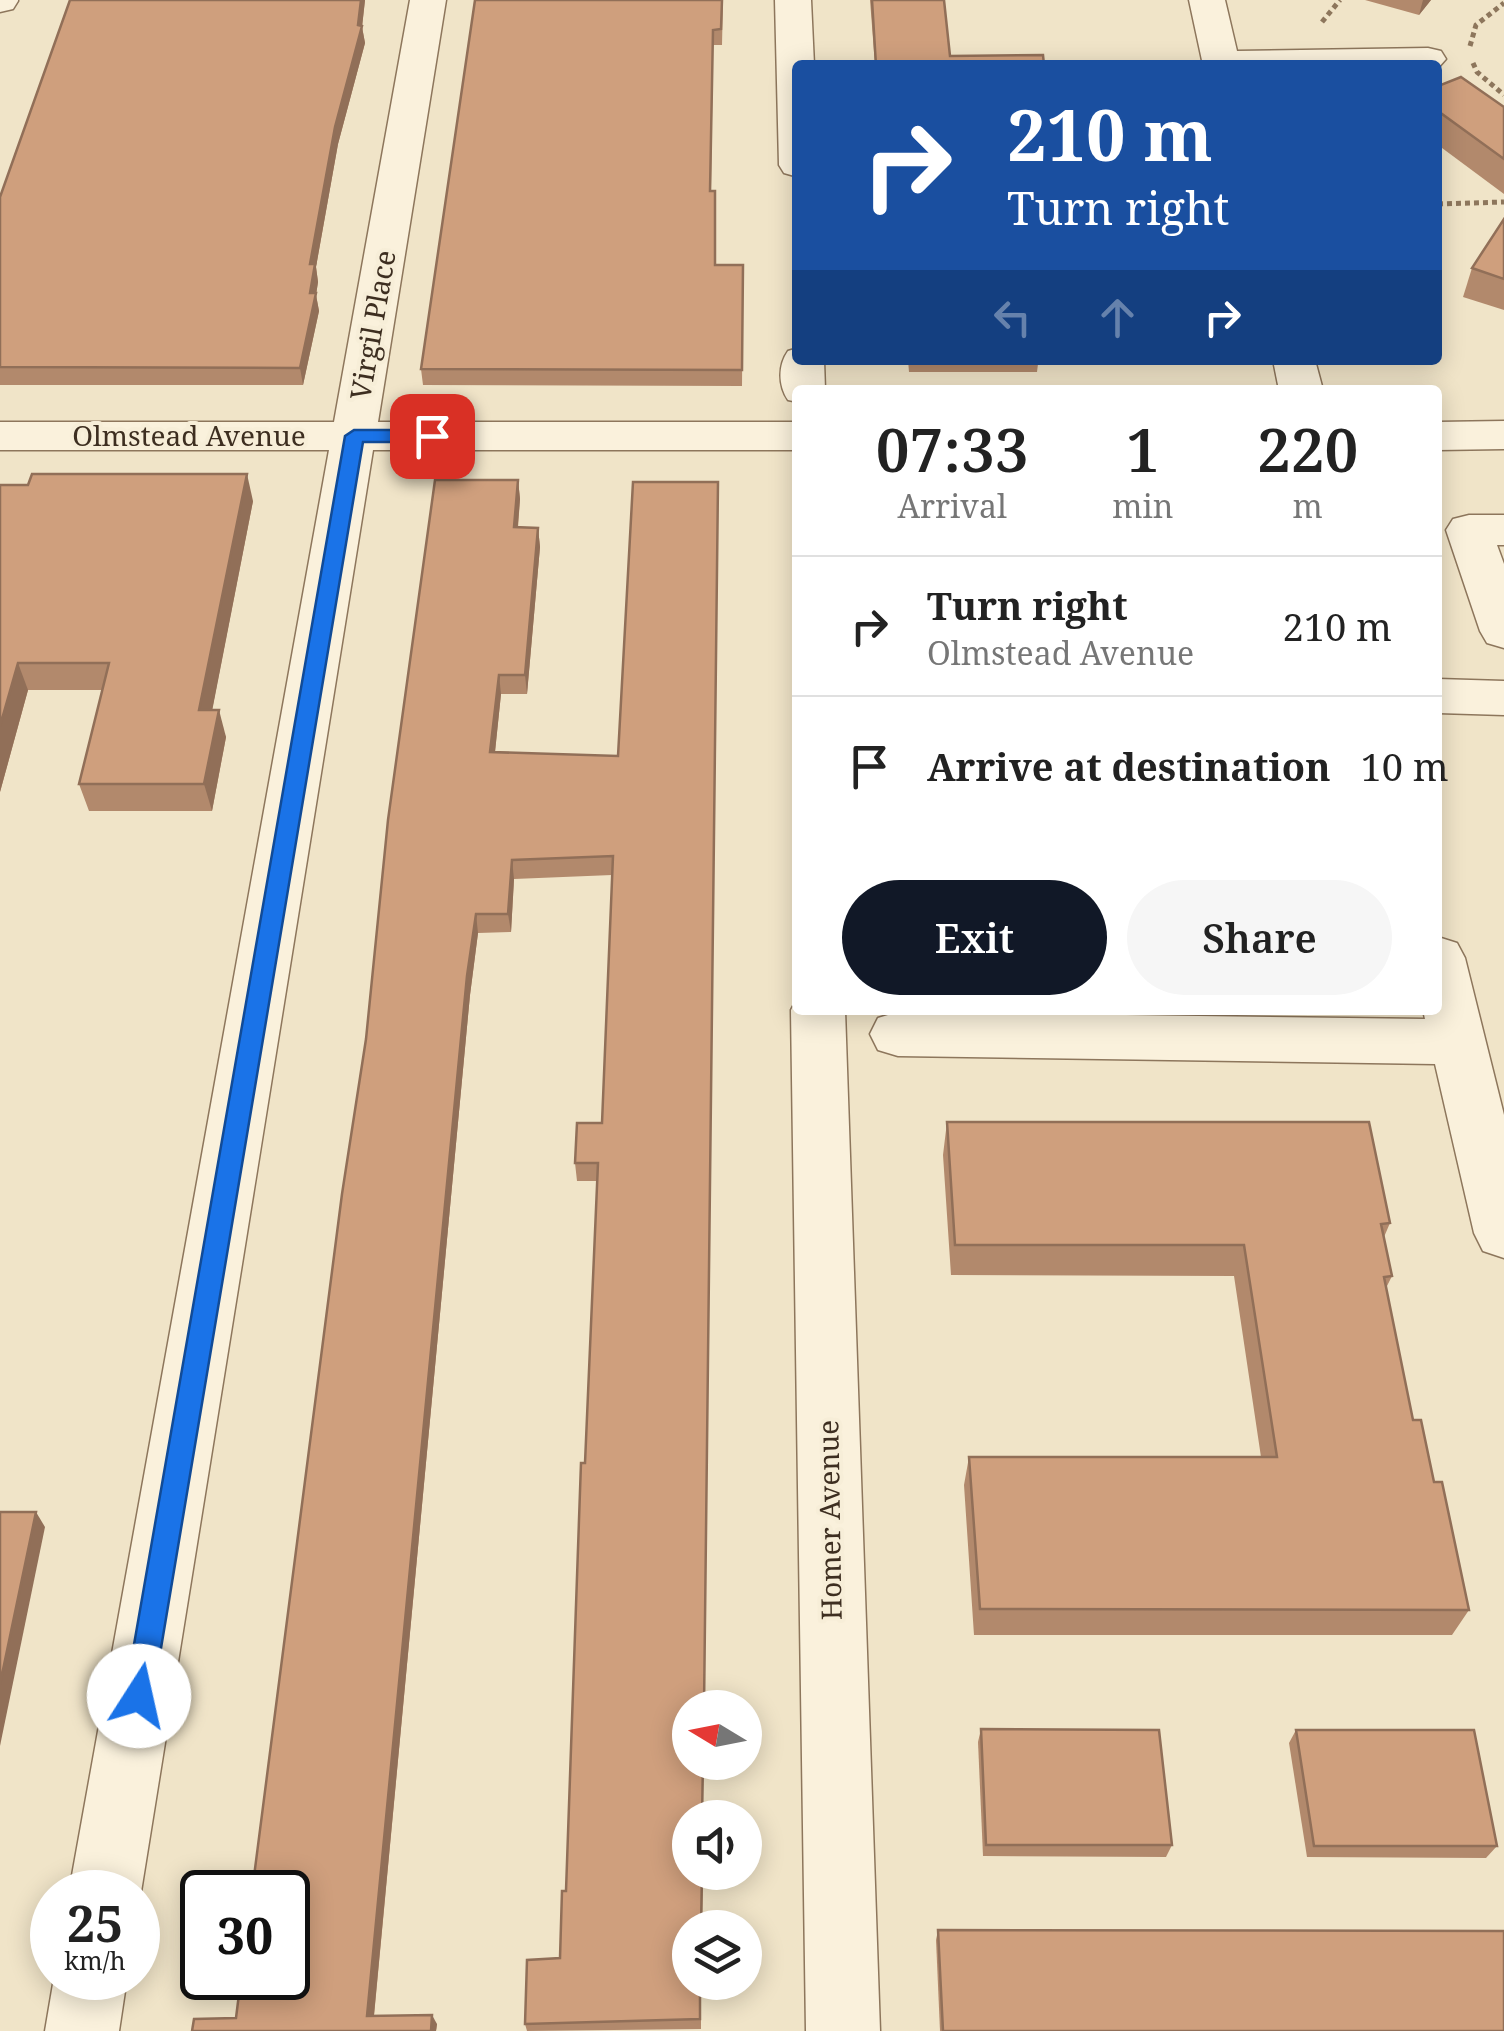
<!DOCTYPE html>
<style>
:root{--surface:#fff;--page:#f6f6f6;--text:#222;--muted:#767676;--line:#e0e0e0;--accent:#111827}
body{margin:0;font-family:"Noto Serif",serif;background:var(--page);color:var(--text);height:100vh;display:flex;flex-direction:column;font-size:38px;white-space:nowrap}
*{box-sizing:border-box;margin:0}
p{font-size:32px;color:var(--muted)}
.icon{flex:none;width:55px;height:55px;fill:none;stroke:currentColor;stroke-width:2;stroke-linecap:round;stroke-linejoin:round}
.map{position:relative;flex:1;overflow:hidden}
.sheet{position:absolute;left:792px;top:385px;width:650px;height:630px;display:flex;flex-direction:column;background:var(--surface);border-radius:10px;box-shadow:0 5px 25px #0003}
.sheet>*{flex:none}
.top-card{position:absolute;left:792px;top:60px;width:650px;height:305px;border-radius:10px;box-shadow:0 5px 25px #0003;background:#1a4fa0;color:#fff;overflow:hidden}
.needle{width:65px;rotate:280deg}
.controls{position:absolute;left:672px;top:1690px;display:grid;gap:20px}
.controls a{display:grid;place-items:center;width:90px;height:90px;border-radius:50%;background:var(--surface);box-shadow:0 5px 25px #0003;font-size:50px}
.speed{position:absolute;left:30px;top:1870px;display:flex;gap:20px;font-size:50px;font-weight:700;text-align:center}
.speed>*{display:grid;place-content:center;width:130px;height:130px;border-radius:50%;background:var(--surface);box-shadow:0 5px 25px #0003;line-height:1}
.speed small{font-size:25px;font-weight:400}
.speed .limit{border:5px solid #111;border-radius:15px;background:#fff;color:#111}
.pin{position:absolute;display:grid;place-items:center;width:85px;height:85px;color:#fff;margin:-42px;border-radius:20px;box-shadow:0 5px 15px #0006}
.me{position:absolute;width:110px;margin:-55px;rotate:10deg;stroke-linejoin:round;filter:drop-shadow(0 0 8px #0008)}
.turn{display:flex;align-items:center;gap:35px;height:210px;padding:0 50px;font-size:45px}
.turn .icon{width:130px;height:130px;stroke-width:2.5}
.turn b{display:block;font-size:70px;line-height:85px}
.lanes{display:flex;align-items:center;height:95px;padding:0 50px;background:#0003;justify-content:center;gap:50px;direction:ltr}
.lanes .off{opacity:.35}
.eta{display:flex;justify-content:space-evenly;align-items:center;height:170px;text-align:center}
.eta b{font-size:60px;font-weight:600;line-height:70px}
.cta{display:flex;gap:20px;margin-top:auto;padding:20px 50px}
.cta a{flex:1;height:115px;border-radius:60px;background:var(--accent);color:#fff;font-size:40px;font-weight:600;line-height:115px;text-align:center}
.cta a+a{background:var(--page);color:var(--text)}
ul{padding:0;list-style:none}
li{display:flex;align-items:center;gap:30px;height:140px;padding:0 50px;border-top:2px solid var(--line)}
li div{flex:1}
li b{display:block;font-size:38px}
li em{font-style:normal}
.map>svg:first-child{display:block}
</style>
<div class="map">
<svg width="1504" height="2031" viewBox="0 0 1504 2031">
<rect width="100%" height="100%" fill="#f0e4c8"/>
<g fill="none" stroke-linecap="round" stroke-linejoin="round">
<defs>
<g id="minor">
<polygon points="0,0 18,0 18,1 13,9 0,12"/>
<polygon points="410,0 446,0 378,422 798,422 798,450 373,450 141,1892 138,1900 138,1892 69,1892 329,450 0,450 0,422 334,422"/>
<polygon points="775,0 811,0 814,65 798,65 798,177 784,173 779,165"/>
<polygon points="1189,0 1225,0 1237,51 1428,48 1441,51 1446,59 1438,68 1203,65"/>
<path d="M798 348V360H824L825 390H798V402L788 400C778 385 778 365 788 351Z"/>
<polygon points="1273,360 1315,360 1323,390 1279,390"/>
<polygon points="1504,421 1504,449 1438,450 1438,422"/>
<polygon points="1469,515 1504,515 1504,545 1497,545 1504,564 1504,648 1487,643 1480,631 1446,530 1453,519"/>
<polygon points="1438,679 1504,681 1504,715 1438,713"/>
<polygon points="1438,937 1457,943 1465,958 1504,1115 1504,1258 1483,1251 1474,1233 1435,1064 898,1056 878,1050 870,1034 878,1018 898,1012 1425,1019 1423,1010 1438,1010"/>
<polygon points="798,997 798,1010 845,1010 880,2031 806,2031 791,1010"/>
<polygon points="54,1978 127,1978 119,2031 45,2031"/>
</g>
</defs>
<use href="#minor" stroke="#8d765c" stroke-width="3"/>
<g stroke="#8d765c" stroke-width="5" stroke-dasharray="5 4" stroke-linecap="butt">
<polyline points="1322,22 1340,0"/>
<polyline points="1470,46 1476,25 1504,3"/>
<polyline points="1473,63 1477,72 1504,95"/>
<polyline points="1438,204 1504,202"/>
</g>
<use href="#minor" fill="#faf1dc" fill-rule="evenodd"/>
</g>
<g fill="#b2896c">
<polygon points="70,0 365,0 362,27 365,43 338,144 316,267 318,282 316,295 319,311 303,385 0,385 0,197"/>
<polygon points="723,0 722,45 713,45 711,191 715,265 743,265 742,386 423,385 421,369"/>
<polygon points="870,0 944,0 950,56 1044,65 875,65"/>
<polygon points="1365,0 1431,0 1419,15"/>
<polygon points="1438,86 1504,107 1504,194 1438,145"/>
<polygon points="1504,219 1504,310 1463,297 1472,268"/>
<polygon points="908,360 1188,360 1188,364 1038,364 1037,372 909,372"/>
<polygon points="518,480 520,499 518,528 538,528 540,547 527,694 501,694 495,752 618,756 690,1872 703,1872 702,1928 690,1928 690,1982 701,1982 701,2029 527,2031 525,2024 560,1958 566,1891 598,1181 577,1181 575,1163 602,1123 612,875 514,879 511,932 478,933 470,995 374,2016 437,2024 436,2031 192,2031 236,2018"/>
<polygon points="0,485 253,501 212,710 226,737 212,811 89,811 79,784 102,690 28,690 0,792"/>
<polygon points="947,1122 1390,1223 1384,1237 1392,1276 1386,1288 1413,1420 1434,1482 1469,1610 1452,1635 974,1635 964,1485 969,1457 1261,1457 1234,1276 951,1275 943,1155"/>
<polygon points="981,1729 1172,1845 1166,1857 983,1856 978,1742"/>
<polygon points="1296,1730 1497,1846 1486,1858 1307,1857 1289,1743"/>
<polygon points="938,1930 1504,2031 940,2031 936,1940"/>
</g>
<g fill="#916f58">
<polygon points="361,0 365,0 362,27 365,43 338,144 316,267 318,282 316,295 319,311 303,385 300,368 310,293 310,264 335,127 358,25"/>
<polygon points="1423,0 1431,0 1419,15"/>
<polygon points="247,474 253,501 207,737 199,710"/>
<polygon points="518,480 520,499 516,547 514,527"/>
<polygon points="538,528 540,547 527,694 525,675"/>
<polygon points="18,663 28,690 0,792 0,726"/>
<polygon points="499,675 501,694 493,771 490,752"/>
<polygon points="219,710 226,737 212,811 204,784"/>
<polygon points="512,860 514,879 511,932 508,914"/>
<polygon points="476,914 478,933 470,995 373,2025 367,2016 467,976"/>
<polygon points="36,1512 45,1527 0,1746 0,1684"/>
<polygon points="432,2015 437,2024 436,2031 431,2031"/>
</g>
<g fill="#cf9f7d" stroke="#916f58" stroke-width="2.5">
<polygon points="70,0 361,0 358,25 362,26 335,127 310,264 315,264 310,293 316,293 300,368 0,367 0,197"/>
<polygon points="475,0 722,0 721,29 713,30 710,191 715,191 715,265 743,265 742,370 421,369"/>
<polygon points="872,0 944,0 950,56 1043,55 1044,65 876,65"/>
<polygon points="1461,77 1504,107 1504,159 1438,111 1438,86"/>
<polygon points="1504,219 1504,279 1472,268"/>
<polygon points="32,474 247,474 199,710 219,710 204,784 79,784 109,663 18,663 0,726 0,485 28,485"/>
<polygon points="435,480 518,480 514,527 538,528 525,675 499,675 490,752 618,756 633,482 718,482 704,1708 690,1708 690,1762 703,1762 702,1818 690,1818 690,1872 702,1872 701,1928 690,1928 690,1982 700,1982 700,2019 525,2024 527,1960 560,1958 562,1891 566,1891 581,1463 585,1463 598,1163 575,1163 577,1123 602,1123 613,856 512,860 508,914 476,914 467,976 367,2016 432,2015 431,2031 192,2031 194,2019 236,2018 241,1978 288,1978 288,1892 252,1892 342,1194 366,1039 388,820"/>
<polygon points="947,1122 1369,1122 1390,1223 1381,1224 1392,1276 1384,1277 1413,1420 1421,1420 1434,1482 1442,1482 1469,1610 980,1609 969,1457 1277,1457 1244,1245 955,1245"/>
<polygon points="0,1512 36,1512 0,1684"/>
<polygon points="981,1729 1159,1730 1172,1845 986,1845"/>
<polygon points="1296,1730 1474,1730 1497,1846 1314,1846"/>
<polygon points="938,1930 1504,1931 1504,2031 943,2031"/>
</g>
<polygon fill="#1a73e8" stroke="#114b97" stroke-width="2.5" points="354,430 432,430 441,436 432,442 363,442 153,1696 149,1705 139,1709 129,1705 125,1696 345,436"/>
<g text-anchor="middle" stroke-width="8" stroke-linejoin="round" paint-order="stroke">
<g font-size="28" fill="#3d2e20" stroke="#f7eed8">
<text transform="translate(373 325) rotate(-80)" y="10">Virgil Place</text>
<text x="189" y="446">Olmstead Avenue</text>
<text transform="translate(830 1520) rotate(-91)" y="10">Homer Avenue</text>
</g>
</g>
</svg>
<div class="controls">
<a><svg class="needle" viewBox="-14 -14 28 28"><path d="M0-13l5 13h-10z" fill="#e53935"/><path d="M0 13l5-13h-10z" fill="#767676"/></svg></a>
<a><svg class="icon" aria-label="sound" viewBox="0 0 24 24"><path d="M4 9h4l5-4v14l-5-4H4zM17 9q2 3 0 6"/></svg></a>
<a><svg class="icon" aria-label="layers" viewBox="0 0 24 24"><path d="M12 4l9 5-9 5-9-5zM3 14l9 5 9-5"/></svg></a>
</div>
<div class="speed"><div>25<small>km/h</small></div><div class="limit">30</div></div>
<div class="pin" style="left:432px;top:436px;background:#d93025"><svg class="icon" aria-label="arrive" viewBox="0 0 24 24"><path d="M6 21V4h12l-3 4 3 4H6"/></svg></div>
<svg class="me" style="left:139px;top:1696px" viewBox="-20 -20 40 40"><circle r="19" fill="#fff"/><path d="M0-13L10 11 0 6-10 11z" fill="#1a73e8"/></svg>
<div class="top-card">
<div class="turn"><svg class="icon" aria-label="right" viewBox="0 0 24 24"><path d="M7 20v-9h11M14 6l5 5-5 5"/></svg><div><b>210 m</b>Turn right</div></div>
<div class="lanes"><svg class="icon off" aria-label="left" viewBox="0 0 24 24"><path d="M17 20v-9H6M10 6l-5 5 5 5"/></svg><svg class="icon off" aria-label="ahead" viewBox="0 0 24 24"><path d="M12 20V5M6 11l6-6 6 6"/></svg><svg class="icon" aria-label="right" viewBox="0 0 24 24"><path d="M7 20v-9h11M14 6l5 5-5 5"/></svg></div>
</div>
<section class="sheet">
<div class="eta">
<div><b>07:33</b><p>Arrival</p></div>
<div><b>1</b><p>min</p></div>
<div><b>220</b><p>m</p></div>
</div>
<ul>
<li><svg class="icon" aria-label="right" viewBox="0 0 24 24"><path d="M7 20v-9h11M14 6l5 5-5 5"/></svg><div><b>Turn right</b><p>Olmstead Avenue</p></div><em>210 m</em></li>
<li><svg class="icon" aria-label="arrive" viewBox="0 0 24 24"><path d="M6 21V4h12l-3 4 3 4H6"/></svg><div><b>Arrive at destination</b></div><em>10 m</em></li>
</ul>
<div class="cta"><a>Exit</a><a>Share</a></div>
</section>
</div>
